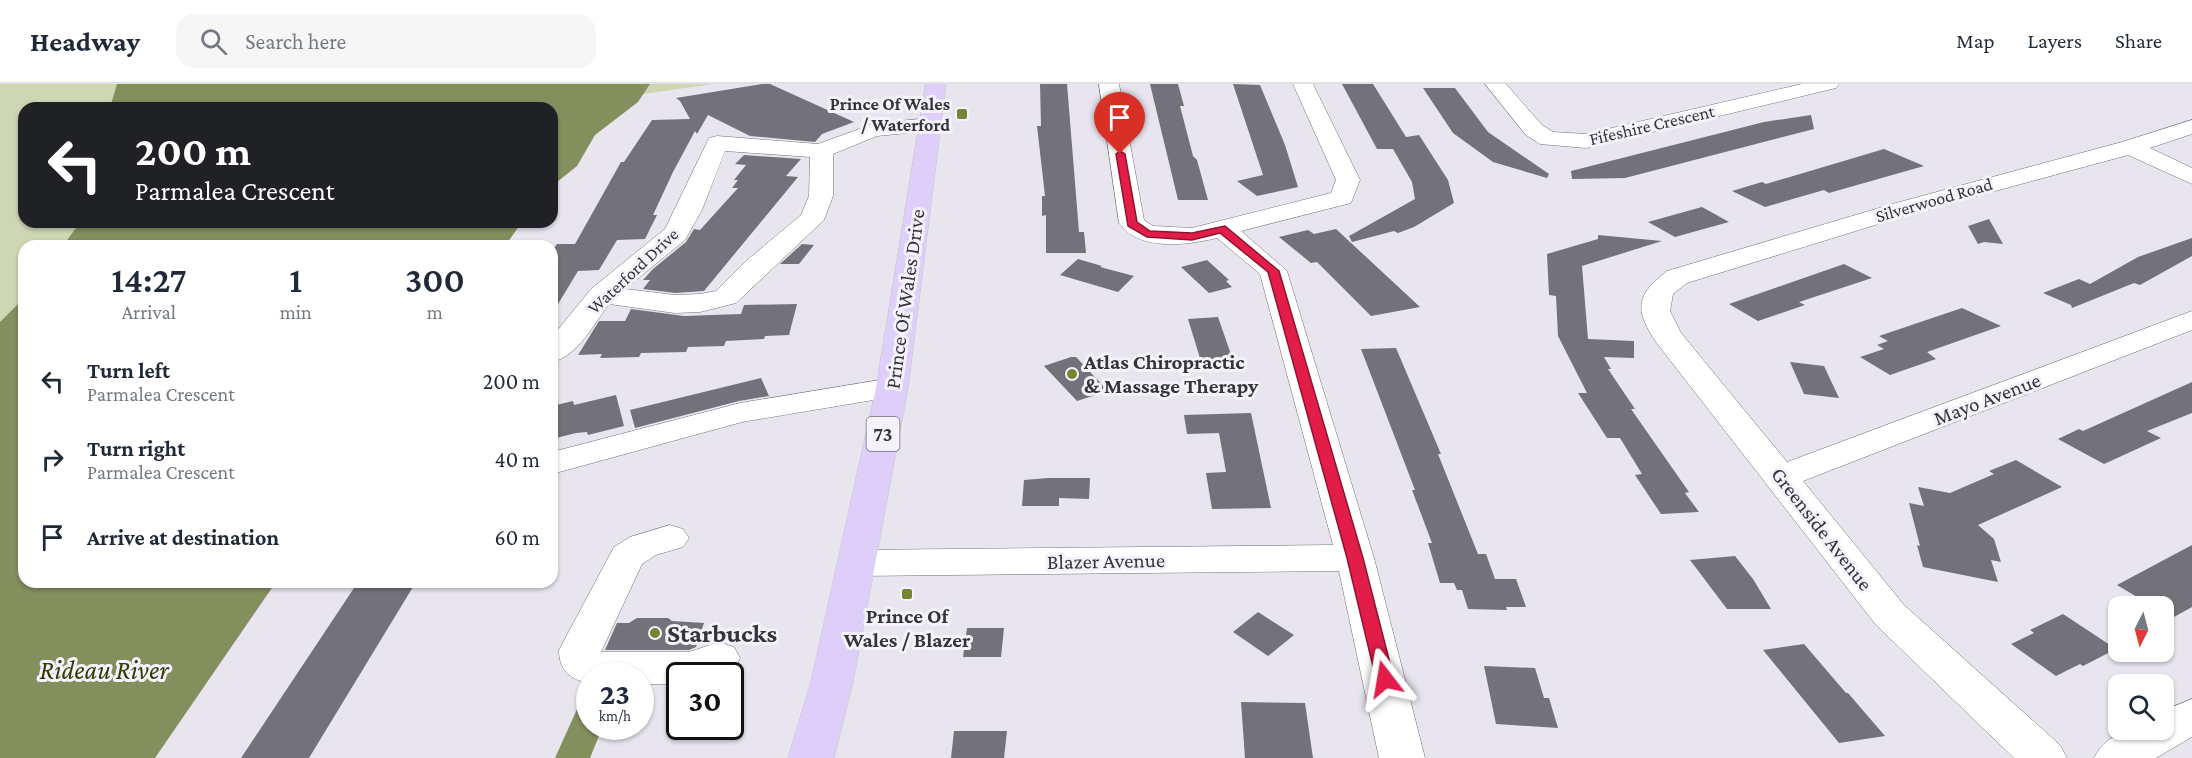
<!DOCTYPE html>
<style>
:root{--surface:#fff;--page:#f6f6f7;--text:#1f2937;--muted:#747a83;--line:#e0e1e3}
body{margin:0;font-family:"Crimson Pro",serif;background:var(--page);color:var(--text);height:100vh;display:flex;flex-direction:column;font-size:22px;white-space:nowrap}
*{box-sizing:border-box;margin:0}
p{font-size:20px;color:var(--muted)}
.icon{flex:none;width:33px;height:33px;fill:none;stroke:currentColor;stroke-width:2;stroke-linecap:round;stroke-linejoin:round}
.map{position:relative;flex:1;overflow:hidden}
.sheet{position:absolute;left:18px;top:156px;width:540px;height:348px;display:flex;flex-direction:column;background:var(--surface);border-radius:18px;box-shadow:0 2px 4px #0004}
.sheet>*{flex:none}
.banner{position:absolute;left:18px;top:18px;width:540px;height:126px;border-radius:18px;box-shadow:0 2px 4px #0004;background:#202124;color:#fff;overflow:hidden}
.needle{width:39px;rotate:186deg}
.fabs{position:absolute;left:2108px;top:512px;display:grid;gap:12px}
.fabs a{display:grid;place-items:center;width:66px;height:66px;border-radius:12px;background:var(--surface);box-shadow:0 2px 4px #0004;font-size:30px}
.speed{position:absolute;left:576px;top:578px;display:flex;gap:12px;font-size:30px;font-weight:700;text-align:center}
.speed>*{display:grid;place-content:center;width:78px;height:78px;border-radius:50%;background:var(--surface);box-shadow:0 2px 4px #0004;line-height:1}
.speed small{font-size:15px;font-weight:400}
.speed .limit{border:3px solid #111;border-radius:9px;background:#fff;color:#111}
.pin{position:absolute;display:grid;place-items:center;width:51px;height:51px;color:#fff;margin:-62px -26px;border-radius:50% 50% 50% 0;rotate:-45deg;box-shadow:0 0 6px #0007}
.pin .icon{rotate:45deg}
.me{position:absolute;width:66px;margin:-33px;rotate:346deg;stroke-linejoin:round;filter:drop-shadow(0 0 4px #0008)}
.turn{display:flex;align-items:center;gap:21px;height:126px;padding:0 18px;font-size:27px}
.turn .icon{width:78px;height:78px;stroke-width:2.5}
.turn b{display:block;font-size:42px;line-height:51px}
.eta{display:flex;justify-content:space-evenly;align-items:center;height:102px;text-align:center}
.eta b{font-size:36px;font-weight:600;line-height:42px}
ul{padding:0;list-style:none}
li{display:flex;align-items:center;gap:18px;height:78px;padding:0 18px}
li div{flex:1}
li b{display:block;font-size:22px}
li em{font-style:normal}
header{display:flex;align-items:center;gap:36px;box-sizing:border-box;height:84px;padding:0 30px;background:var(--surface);border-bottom:2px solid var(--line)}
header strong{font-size:28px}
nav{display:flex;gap:33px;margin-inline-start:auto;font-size:21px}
.search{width:420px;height:54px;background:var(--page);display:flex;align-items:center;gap:15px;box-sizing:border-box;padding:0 21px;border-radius:18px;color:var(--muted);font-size:22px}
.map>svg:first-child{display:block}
</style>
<header>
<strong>Headway</strong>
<div class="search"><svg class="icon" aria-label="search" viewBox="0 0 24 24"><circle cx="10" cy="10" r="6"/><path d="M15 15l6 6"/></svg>Search here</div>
<nav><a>Map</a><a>Layers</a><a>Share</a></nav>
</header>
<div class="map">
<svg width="2192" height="674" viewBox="0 0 2192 674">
<rect width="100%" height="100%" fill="#e8e5ef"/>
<g fill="#ced6b4">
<polygon points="0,0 117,0 111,20 113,24 24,24 24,138 80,138 63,162 24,162 24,214 0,238"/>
<polygon points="650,0 713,0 643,10"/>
</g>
<g fill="#848f5e">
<polygon points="117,0 650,0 638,18 595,51 577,82 552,102 552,24 113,24 111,20"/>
<polygon points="80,138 522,138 505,162 63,162"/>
<polygon points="24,214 24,498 276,498 155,674 0,674 0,238"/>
<polygon points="578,623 589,623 590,642 603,642 590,674 555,674"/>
</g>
<g fill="#73717a">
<polygon points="762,0 770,0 854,38 822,50 815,58 750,52 708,31 697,50 695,47 673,88 653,131 657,131 645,155 617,156 599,186 578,187 552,230 552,167 557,160 575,160 621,78 624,78 652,36 690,35 680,17 676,14"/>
<polygon points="1040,0 1067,0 1079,148 1084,148 1086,169 1046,169 1046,131 1042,132 1042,112 1045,112 1037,42 1041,42"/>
<polygon points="1150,0 1178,0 1184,22 1180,22 1193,72 1197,76 1208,116 1178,116"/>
<polygon points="1233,0 1260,1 1285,61 1298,103 1257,112 1237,97 1263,91"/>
<polygon points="1342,0 1373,0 1406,53 1419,51 1448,96 1454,119 1414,143 1398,149 1394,147 1352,158 1349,152 1415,115 1412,98 1393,65 1377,65"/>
<polygon points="1423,4 1455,4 1488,48 1549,90 1547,94 1493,78 1453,49"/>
<polygon points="1811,31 1814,45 1625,94 1572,95 1571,87 1764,38"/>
<polygon points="1884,65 1924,82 1829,109 1824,106 1765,123 1732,107 1762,98 1766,100"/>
<polygon points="744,71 801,75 786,92 798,93 704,207 675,209 643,205 650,196 643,196 653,185 686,158 694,145 700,146 738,104 732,104 738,96 734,96 746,81 735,80"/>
<polygon points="1702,123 1729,138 1675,153 1648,138"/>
<polygon points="1989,135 2003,160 1984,158 1978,160 1968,142"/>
<polygon points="1336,145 1420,223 1371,232 1317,178 1311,179 1279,153 1308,146 1314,150"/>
<polygon points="1598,151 1662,157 1582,182 1588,255 1634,257 1634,274 1604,273 1611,285 1608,285 1635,325 1631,325 1689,408 1685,409 1699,428 1661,430 1635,391 1642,390 1620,354 1607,354 1578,309 1587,309 1558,252 1556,212 1549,211 1547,170 1598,155"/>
<polygon points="2192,154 2192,172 2140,201 2134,199 2072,224 2071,221 2043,209 2079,195 2090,200 2138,173"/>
<polygon points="802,160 814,161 799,180 780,180"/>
<polygon points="1078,175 1102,182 1100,183 1134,192 1118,208 1060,191"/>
<polygon points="1207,176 1229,196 1226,197 1232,203 1209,209 1181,183"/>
<polygon points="1844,180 1872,194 1799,218 1805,221 1758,237 1729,220"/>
<polygon points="797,220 789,251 765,252 764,255 726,257 724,262 688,263 686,268 641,269 639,273 600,274 602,270 578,271 599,237 625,237 631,225 684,232 741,230 744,221"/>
<polygon points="1962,224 2001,242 1927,268 1936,275 1890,291 1860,273 1884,265 1877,261 1888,257 1879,252"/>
<polygon points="1218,233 1235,282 1203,284 1188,235"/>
<polygon points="1396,264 1441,370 1438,370 1478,470 1486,470 1495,495 1516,495 1526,523 1506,523 1507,526 1468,525 1462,506 1457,506 1454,499 1440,499 1428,459 1432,459 1412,406 1415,406 1361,265"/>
<polygon points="1071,273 1076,273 1108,307 1077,317 1044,282"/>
<polygon points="1790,278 1824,282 1839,314 1804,310"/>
<polygon points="761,294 769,312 739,317 635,344 630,326"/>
<polygon points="2192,298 2192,329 2147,347 2161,354 2104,380 2058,355 2079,345 2083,347"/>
<polygon points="616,311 624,342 588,351 587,348 576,349 552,355 552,322 573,317 574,321"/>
<polygon points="1251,329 1271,424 1212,425 1206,389 1226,388 1219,349 1187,350 1184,331"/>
<polygon points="2016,376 2062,403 1978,441 1994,455 2001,478 1991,476 1998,498 1923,483 1917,461 1920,462 1909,419 1924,422 1918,403 1950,409 1994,390 1989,387"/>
<polygon points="1048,394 1090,394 1089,415 1059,414 1059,422 1022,422 1024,396"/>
<polygon points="2192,461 2192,523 2174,533 2163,529 2163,522 2152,522 2117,501"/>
<polygon points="1735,472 1753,495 1771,525 1727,525 1690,476"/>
<polygon points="358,498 416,498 309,674 241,674"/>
<polygon points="1258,528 1294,551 1268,572 1233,548"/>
<polygon points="2063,530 2116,565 2083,582 2080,580 2056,592 2011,560 2034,549 2030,546"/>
<polygon points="637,534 668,534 672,537 704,539 696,563 689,566 605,566 617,539 629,539"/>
<polygon points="967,544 1004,544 1001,573 963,573"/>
<polygon points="1804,560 1846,609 1848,609 1885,652 1839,659 1763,566"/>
<polygon points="1484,582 1535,584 1544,614 1549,614 1558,644 1496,640"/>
<polygon points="1241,618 1305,619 1313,674 1245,674"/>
<polygon points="954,647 1007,647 1004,674 951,674"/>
</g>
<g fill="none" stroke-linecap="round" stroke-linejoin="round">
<defs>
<g id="minor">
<path d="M1099 0H1119L1144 136 1153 142 1192 144 1331 109 1336 96 1293 0H1313L1360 96 1351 119 1241 147 1287 187 1374 474 1425 674H1379L1339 487 858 492 845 488 839 479 845 470 858 466 1333 461 1260 190 1217 154C1187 161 1139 168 1119 139Z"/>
<polygon points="1485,0 1506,0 1542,41 1553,48 1586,50 1802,0 1839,0 1836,4 1586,64 1540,60 1526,51"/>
<path d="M929 34 937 36 940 41 937 46 877 52 833 70V112L824 136 736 219 700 228 675 229 609 220C593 241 578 272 552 278V253L591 205 665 145 709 54 717 52 818 60 873 40ZM725 67 810 73 809 112 801 131 746 177 716 207 700 210 675 211 625 205 685 156 702 126Z"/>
<path d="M2192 36V50L2150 64 2192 84V100L2128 71 1914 129 1687 199 1673 210 1670 227 1681 249 1787 378 2192 227V246L1803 397 1904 521 2060 661 2067 674H2014L1876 541 1656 258C1634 225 1636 211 1667 187L1896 119 2122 58Z"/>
<polygon points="892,294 903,297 908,304 903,311 742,338 552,390 552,368 740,319"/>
<path d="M670 441 683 445 689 454 683 463 656 471 642 480 601 568H689L719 558 734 563 740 574 734 585 717 591H680V600H640V591H590V599C570 596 559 586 559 566L614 463 630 453Z"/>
<path d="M2192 615V653L2156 674H2094C2109 645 2134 645 2163 645V627Z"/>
</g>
<polygon id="major" points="926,0 946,0 908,304 853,598 834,674 788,674 811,598 876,304"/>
</defs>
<use href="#minor" stroke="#716f78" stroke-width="1"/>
<use href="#major" stroke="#c6c6c7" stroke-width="1"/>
<use href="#minor" fill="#fff" fill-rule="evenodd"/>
<use href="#major" fill="#ddcffa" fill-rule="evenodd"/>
</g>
<polygon fill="#e11d48" stroke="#92132f" stroke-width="1.5" points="1120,67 1125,70 1137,138 1150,147 1192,149 1225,142 1279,187 1363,474 1394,595 1391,600 1385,601 1379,600 1376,595 1347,474 1268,188 1220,149 1192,156 1147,153 1128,142 1116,70"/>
<g fill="#768533" stroke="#f5f2fd" stroke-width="2">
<rect x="956" y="24" width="12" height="12" rx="3"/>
<circle cx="1072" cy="290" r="6"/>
<rect x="901" y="504" width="12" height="12" rx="3"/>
<circle cx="655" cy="549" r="6"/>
</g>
<g text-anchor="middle" stroke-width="6" stroke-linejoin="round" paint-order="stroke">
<g font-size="18" font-weight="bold" fill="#353438" stroke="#f5f2fd" text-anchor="end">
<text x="950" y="26">Prince Of Wales<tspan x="950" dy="21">/ Waterford</tspan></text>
</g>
<g font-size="18" fill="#353438" stroke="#f5f2fd">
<text transform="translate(1652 41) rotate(-13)" y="6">Fifeshire Crescent</text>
<text transform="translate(1934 116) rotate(-16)" y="6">Silverwood Road</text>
<text transform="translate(633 187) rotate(-43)" y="6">Waterford Drive</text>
</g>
<rect fill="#f5f2fd" stroke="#6f6d73" stroke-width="1.5" x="866.5" y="333" width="33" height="34" rx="4.5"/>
<g font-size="20" font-weight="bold" fill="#353438">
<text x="883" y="357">73</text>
</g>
<g font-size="21" fill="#353438" stroke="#f5f2fd">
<text transform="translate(905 215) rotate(-82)" y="7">Prince Of Wales Drive</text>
<text transform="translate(1987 315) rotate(-21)" y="7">Mayo Avenue</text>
<text transform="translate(1822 445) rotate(52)" y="7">Greenside Avenue</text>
<text transform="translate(1106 477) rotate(-1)" y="7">Blazer Avenue</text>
</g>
<g font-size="21" font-weight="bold" fill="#353438" stroke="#f5f2fd" text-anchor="start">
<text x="1084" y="285">Atlas Chiropractic<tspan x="1084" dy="24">&amp; Massage Therapy</tspan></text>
<text x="907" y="539" text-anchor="middle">Prince Of<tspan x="907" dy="24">Wales / Blazer</tspan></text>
</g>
<g font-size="26" font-weight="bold" fill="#353438" stroke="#f5f2fd" text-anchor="start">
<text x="667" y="558">Starbucks</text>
</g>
<g font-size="27" font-style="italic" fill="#333c00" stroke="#f5f2fd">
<text x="104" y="595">Rideau River</text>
</g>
</g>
</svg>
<div class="fabs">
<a><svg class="needle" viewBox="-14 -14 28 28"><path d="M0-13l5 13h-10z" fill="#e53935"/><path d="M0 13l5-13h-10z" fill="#747a83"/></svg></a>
<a><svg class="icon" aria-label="search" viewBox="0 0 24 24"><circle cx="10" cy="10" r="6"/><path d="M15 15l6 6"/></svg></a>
</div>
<div class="speed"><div>23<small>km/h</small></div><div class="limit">30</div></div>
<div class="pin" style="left:1120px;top:70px;background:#d93025"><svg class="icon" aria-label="arrive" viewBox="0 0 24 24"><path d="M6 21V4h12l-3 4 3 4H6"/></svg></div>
<svg class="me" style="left:1385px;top:595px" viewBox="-20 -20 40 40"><path d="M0-17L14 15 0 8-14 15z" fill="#e11d48" stroke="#fff" stroke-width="4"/></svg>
<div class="banner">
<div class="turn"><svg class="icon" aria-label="left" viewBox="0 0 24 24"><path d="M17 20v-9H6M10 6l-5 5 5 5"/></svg><div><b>200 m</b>Parmalea Crescent</div></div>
</div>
<section class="sheet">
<div class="eta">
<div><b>14:27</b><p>Arrival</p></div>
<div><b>1</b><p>min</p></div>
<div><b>300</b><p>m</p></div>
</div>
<ul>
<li><svg class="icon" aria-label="left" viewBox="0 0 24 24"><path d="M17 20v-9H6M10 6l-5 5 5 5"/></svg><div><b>Turn left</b><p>Parmalea Crescent</p></div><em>200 m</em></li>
<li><svg class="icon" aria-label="right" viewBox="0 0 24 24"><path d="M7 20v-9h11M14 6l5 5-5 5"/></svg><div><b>Turn right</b><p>Parmalea Crescent</p></div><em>40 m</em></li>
<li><svg class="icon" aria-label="arrive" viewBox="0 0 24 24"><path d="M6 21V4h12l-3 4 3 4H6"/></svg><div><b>Arrive at destination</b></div><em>60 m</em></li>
</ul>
</section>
</div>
